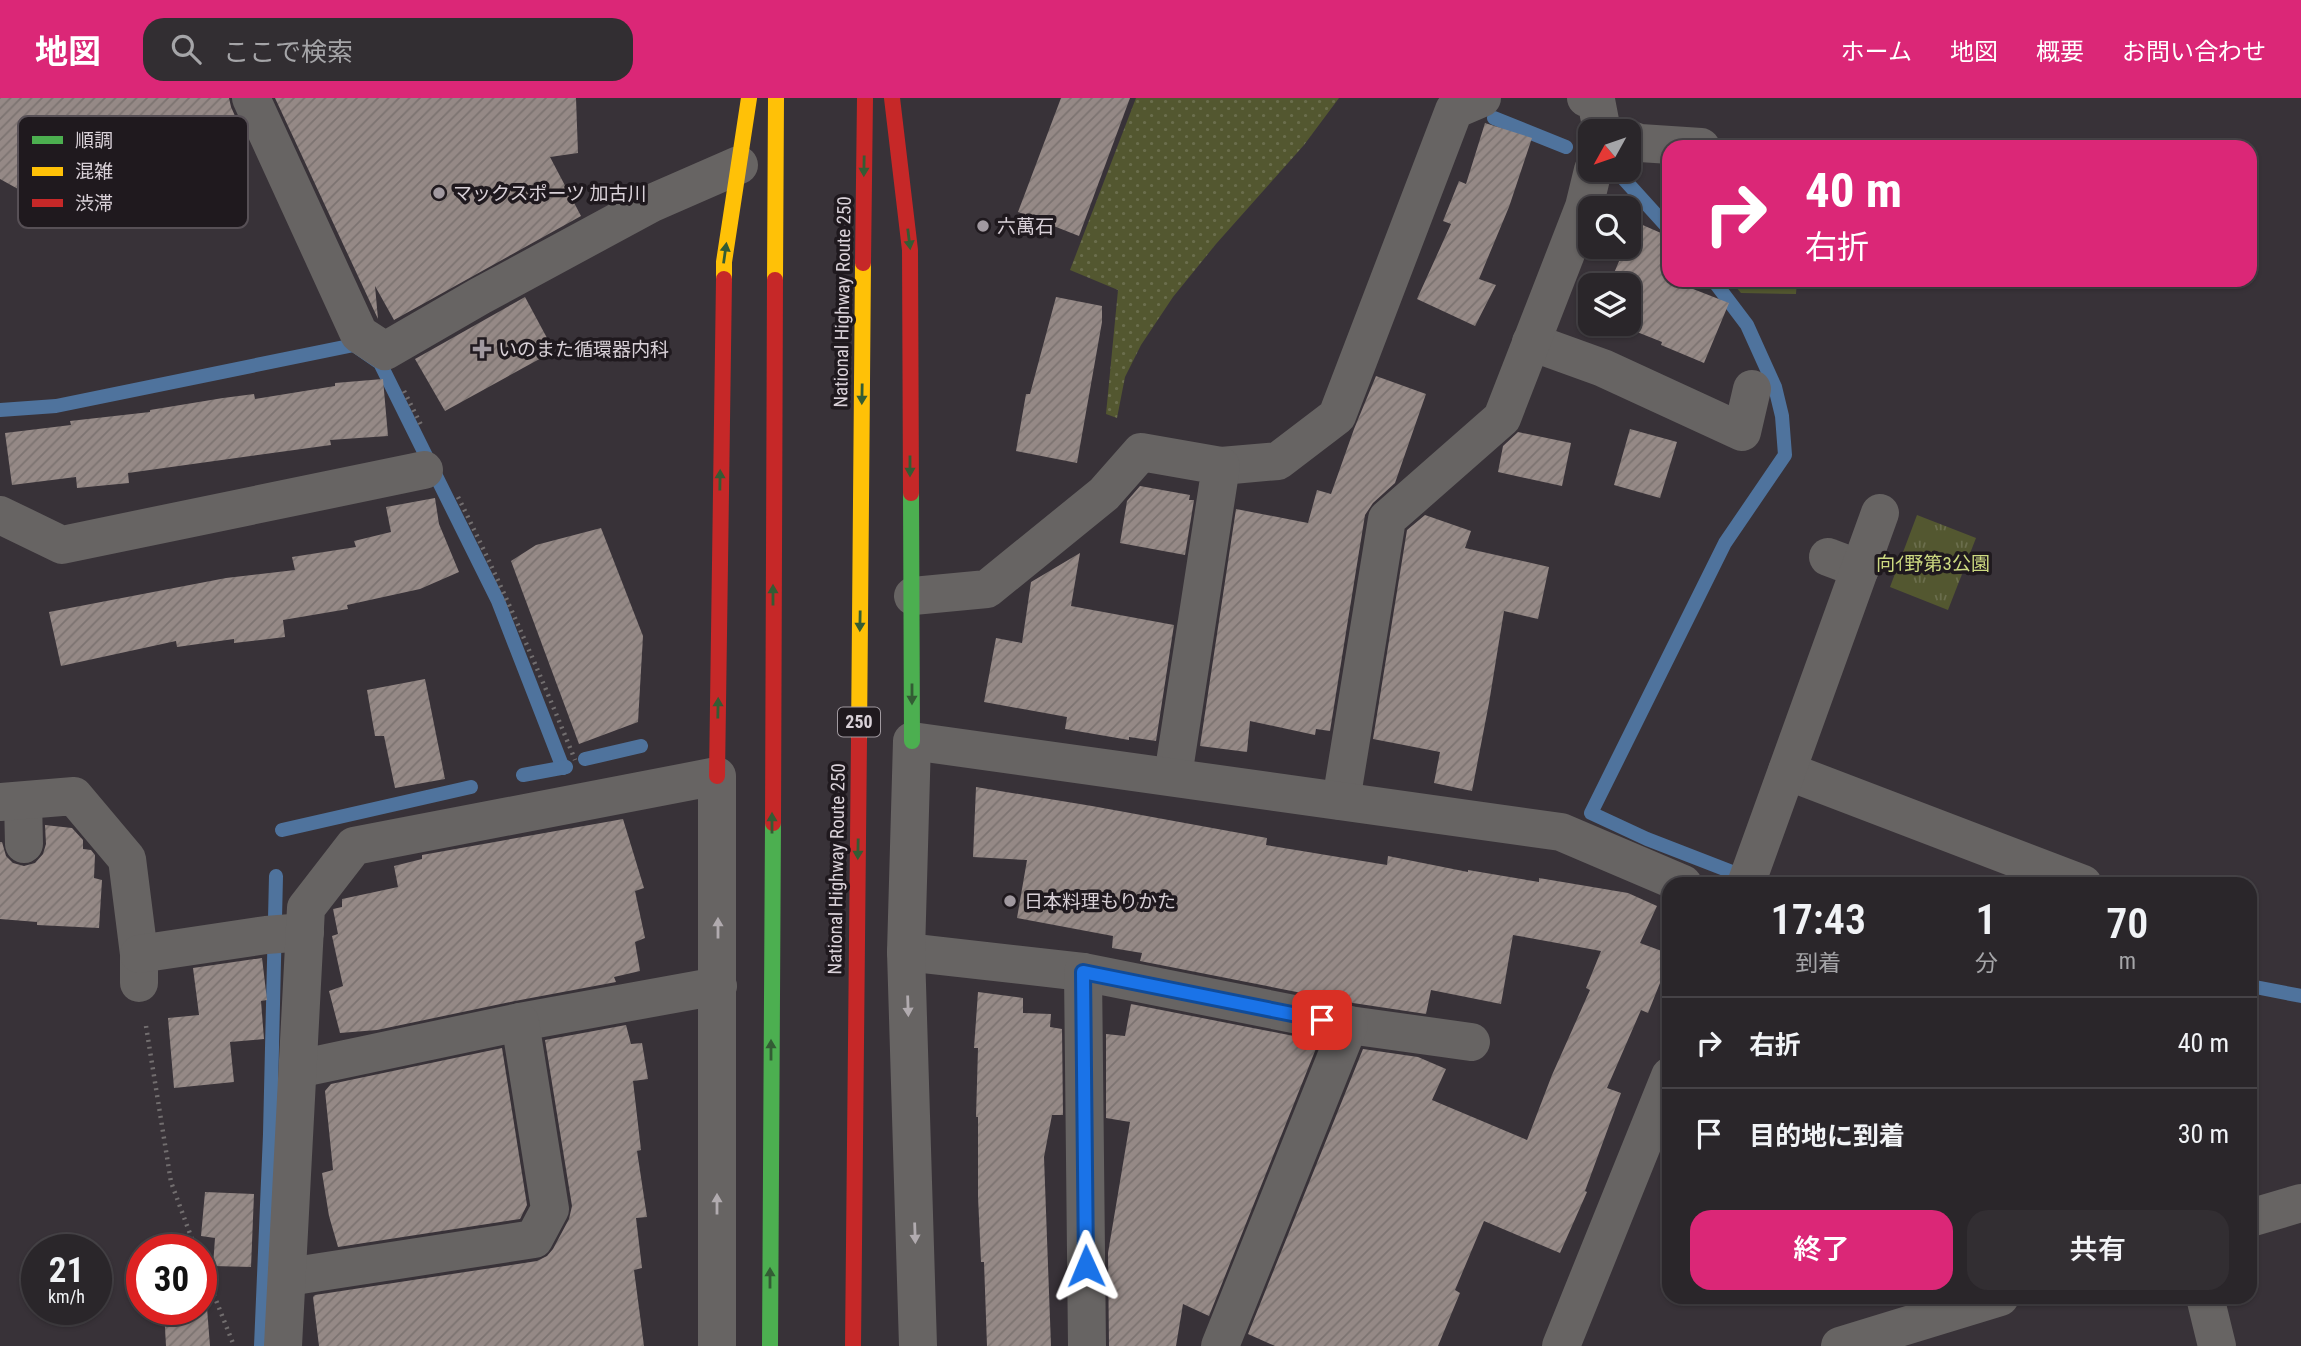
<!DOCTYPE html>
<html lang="ja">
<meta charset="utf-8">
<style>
:root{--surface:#2a262a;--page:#322e32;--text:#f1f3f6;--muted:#a5a5a8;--line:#464347;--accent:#db2777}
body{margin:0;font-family:"Roboto Condensed","Noto Sans JP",sans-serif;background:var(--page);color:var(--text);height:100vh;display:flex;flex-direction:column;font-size:26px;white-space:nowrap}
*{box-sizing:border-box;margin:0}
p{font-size:23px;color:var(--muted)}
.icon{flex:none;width:38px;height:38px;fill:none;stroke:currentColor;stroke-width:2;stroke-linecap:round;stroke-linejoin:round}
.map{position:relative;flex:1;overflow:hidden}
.panel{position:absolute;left:1662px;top:779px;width:595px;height:427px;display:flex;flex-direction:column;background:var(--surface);border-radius:21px;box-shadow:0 2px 5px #0004,0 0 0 2px var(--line)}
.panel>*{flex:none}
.hud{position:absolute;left:1662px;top:42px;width:595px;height:147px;border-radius:21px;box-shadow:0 2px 5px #0004,0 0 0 2px var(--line);background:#db2777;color:#fff;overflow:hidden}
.needle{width:46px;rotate:230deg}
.buttons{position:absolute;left:1578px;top:21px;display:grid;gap:14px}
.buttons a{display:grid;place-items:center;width:63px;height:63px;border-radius:14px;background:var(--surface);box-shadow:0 2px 5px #0004,0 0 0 2px var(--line);font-size:35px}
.speed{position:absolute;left:21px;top:1136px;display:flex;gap:14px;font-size:35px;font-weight:700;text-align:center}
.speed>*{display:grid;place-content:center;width:91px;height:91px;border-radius:50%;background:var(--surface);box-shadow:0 2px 5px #0004,0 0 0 2px var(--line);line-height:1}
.speed small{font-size:18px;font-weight:400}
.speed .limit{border:10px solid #d22;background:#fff;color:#111}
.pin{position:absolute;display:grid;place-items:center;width:60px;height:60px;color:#fff;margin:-30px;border-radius:14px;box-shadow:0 4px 10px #0006}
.me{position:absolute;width:77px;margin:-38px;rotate:359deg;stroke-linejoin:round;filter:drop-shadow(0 0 5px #0008)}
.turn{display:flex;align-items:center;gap:24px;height:147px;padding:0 28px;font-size:32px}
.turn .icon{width:91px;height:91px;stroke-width:2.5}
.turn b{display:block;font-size:49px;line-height:60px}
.eta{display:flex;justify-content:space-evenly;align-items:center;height:119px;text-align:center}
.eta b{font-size:42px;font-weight:600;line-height:49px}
.action{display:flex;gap:14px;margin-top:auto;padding:14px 28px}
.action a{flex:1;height:80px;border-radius:21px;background:var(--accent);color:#fff;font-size:28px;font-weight:600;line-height:80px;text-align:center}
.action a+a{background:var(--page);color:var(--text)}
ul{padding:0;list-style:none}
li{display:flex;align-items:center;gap:21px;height:91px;padding:0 28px;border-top:2px solid var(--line)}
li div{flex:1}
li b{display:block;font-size:26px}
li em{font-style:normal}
header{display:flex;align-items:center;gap:42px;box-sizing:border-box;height:98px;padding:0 35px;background:var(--accent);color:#fff}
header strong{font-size:33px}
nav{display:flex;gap:38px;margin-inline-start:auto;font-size:24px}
.search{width:490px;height:63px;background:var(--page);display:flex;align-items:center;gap:18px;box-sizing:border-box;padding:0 24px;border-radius:21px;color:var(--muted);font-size:26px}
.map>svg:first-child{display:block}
</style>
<header>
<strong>地図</strong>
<div class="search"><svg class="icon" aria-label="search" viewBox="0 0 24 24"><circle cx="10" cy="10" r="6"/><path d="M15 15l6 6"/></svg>ここで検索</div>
<nav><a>ホーム</a><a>地図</a><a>概要</a><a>お問い合わせ</a></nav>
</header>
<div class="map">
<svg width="2301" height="1248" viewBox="0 0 2301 1248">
<defs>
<pattern id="grass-dots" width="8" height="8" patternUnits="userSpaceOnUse" patternTransform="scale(1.75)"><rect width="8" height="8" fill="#535730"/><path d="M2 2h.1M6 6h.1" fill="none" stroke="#6b6e4d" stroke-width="1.8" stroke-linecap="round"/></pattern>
<pattern id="park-tufts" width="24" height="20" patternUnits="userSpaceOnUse" patternTransform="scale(1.75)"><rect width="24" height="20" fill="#535730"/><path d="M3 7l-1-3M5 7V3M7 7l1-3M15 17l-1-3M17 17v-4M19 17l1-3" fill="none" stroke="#6b6e4d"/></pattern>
<pattern id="building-hatch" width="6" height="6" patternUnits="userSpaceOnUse" patternTransform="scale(1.75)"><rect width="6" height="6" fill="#958986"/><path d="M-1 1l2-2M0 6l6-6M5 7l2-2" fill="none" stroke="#7c7371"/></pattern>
</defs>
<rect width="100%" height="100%" fill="#383238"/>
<polygon fill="url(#grass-dots)" points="1136,0 1339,0 1304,47 1216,146 1173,199 1141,247 1125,279 1117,320 1106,316 1118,192 1070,172"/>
<g fill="url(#park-tufts)">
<polygon points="1730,182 1797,182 1796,196 1741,195"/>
<polygon points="1917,417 1976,440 1948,512 1890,489"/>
</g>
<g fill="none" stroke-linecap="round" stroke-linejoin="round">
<g stroke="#4f739d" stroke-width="14">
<polyline points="1494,20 1566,49"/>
<polyline points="1622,79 1670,132"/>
<polyline points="1713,182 1747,227 1775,289 1782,318 1785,357 1725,445 1591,715 1647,741 1745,779"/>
<polyline points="0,312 56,308 354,247 380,265 498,503 563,670"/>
<polyline points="585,661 641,648"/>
<polyline points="523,677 566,669"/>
<polyline points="282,732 471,689"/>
<polyline points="2250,888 2301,898"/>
<polyline points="261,1248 270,1036 276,778"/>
</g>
</g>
<g fill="url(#building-hatch)">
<polygon points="0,0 229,0 231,9 240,29 197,81 123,20 95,78 77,69 54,111 0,81"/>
<polygon points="275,0 576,0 578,55 550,59 581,118 394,222 375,188 378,221"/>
<polygon points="1061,0 1130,0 1079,138 1018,114"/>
<polygon points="1485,25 1532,40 1509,109 1479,181 1496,187 1475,228 1417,201 1451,126 1443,123 1459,83 1466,86"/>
<polygon points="1629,121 1670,139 1670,182 1729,205 1704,265 1661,247 1662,244 1617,226 1629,226 1629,187 1609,187 1625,149 1629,149"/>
<polygon points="525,199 554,253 445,313 415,261"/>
<polygon points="1056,199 1102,208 1102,224 1077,365 1016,353 1026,296 1030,296"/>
<polygon points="1376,278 1426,296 1395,385 1373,405 1365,417 1330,633 1316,631 1315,637 1250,623 1247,654 1200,648 1236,411 1308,425 1317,392 1331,396 1354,331"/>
<polygon points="383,281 388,338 330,342 331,347 128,375 129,385 77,390 76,379 12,387 5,335 71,327 70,323 150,314 150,312 223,300 254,296 255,301 335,288 335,285"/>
<polygon points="1630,331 1677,344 1660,400 1614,387"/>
<polygon points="1518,334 1571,345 1562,388 1498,374 1503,348"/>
<polygon points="1140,388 1190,397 1189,402 1194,402 1185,457 1120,445 1127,403"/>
<polygon points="435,400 439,426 459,474 420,491 347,507 348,511 283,522 285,539 234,545 234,541 177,549 176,543 61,568 49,514 226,480 295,472 292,459 356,449 354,443 391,434 386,409"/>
<polygon points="1425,417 1471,433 1465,450 1549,469 1538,521 1504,513 1489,605 1472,693 1434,685 1440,654 1373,641 1407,432"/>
<polygon points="601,430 643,538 638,624 579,646 511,463 536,447"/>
<polygon points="1080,455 1071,508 1174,527 1156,643 1129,639 1129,642 1065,631 1067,619 984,604 996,540 1022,545 1031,484"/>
<polygon points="425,581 445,681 395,690 384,638 375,638 367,592"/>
<polygon points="976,689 1092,708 1267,740 1266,747 1387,767 1388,758 1468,774 1468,772 1539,784 1539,780 1628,795 1657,808 1640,845 1670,856 1670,860 1648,915 1641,912 1607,990 1621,995 1585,1093 1587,1094 1560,1155 1484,1123 1455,1192 1460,1195 1438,1248 1275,1248 1248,1236 1363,951 1418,959 1446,971 1432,1002 1527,1042 1552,977 1590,892 1586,890 1601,853 1513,837 1501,906 1431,892 1426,916 1353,905 1140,863 1142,855 1112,850 1113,838 1017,820 1027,762 973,759"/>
<polygon points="623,721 644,790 635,793 645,840 635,844 640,873 614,879 616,884 515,903 377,932 340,935 329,893 343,888 332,838 338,836 333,811 342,809 342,801 398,789 394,768 422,761 422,757"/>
<polygon points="45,727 72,730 83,742 83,751 91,752 95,757 94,780 102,782 99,830 37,827 37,824 0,821 0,744 2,744 6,758 13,765 24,768 35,765 43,756 46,746"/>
<polygon points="262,860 267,902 261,903 264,941 230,944 234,984 174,990 168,920 199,917 193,870"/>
<polygon points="978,894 1023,900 1023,915 1051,916 1050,929 1062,931 1063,1017 1052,1017 1044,1059 1051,1248 987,1248 984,1164 981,1164 978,1099 978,1019 976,1019 978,950 974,950"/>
<polygon points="1131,906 1319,943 1209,1218 1183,1206 1176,1248 1109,1248 1108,1155 1130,1024 1106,1020 1106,936 1125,938"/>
<polygon points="626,927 631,946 642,945 648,981 633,983 641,1052 637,1053 647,1119 636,1120 642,1170 634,1172 644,1248 319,1248 313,1199 315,1197 537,1163 547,1158 553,1151 569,1121 572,1108 545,942"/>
<polygon points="502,950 527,1107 520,1121 338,1149 329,1118 322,1075 333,1072 325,993 331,986"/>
<polygon points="205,1094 254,1096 251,1169 213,1168 215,1140 201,1138"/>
<polygon points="201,1210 207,1210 210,1248 166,1248 164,1212"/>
</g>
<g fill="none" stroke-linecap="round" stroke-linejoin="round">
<g stroke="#726e6f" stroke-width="4.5" stroke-dasharray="2 5" stroke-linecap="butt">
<polyline points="404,293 422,329"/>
<path d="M458 399C501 485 539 573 575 662"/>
<polyline points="146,928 171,1084 196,1152"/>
<polyline points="201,1164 234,1248"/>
</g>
<g stroke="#676463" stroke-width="38">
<polyline points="251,0 359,236 385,253 480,198 652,105 739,67"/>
<polyline points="1586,0 1596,2 1602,33"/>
<polyline points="1629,41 1640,45 1701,49"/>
<polyline points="1531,244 1603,270 1742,334 1752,291"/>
<polyline points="1221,368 1278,363 1337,318 1454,12 1482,0"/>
<polyline points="0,417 62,447 424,372"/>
<polyline points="1828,459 1860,471"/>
<polyline points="913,498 987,491 1104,396 1141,354 1221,368 1173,678"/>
<polyline points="1787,673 2083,786"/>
<polyline points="23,703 24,746"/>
<polyline points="1341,703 1387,421 1502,320 1584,109 1593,72"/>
<polyline points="0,704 74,698 127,761 139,856 139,885"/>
<polyline points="1746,786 1880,415"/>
<polyline points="906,854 1083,874 1349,927 1471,944"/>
<polyline points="139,856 266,837 305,834"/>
<polyline points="1083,874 1087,1248"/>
<polyline points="520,924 718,888"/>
<polyline points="2250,1120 2301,1105"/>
<polyline points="288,1179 534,1141 550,1111 520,924 298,971"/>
<polyline points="2205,1199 2217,1248"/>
<polyline points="283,1248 306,810 354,748 717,678 717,1248"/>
<polyline points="918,1248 906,854 912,643 1561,734 1683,786"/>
<polyline points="1220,1248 1349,927"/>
<polyline points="1561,1248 1670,978"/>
<polyline points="1840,1248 2000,1199"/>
</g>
<g stroke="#4caf50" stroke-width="16">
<polyline points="911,395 912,643"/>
<polyline points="770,1248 773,725"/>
</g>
<g stroke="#ffc107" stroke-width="16">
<polyline points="724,181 724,164 749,0"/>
<polyline points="775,182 776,0"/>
<polyline points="859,641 863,165"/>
</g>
<g stroke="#c62828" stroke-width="16">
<polyline points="892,0 910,152 911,395"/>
<polyline points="863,165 865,0"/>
<polyline points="717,678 724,181"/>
<polyline points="773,725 775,182"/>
<polyline points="853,1248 859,641"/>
</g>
</g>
<defs><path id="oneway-solid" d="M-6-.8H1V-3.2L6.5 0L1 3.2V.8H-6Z" transform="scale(1.75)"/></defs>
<g fill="#335c34">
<use href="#oneway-solid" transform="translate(864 68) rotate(91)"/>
<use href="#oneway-solid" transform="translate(909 141) rotate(83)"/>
<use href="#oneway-solid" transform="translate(725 155) rotate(-82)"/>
<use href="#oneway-solid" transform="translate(862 296) rotate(91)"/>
<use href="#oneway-solid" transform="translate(910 368) rotate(90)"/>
<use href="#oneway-solid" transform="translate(720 382) rotate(-89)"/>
<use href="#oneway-solid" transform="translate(773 497) rotate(-90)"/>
<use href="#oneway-solid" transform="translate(860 523) rotate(91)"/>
<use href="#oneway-solid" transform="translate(912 596) rotate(90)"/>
<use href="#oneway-solid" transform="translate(718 610) rotate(-89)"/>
<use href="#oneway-solid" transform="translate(772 725) rotate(-90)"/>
<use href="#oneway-solid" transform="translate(858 751) rotate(91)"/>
<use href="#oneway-solid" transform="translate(771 952) rotate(-90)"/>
<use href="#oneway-solid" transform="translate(770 1180) rotate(-90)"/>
</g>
<g fill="#b1abaf">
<use href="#oneway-solid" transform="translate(718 830) rotate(-90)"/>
<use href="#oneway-solid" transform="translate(908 908) rotate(88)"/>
<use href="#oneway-solid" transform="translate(717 1106) rotate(-90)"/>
<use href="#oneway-solid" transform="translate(915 1135) rotate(88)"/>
</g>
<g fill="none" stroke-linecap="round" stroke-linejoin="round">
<defs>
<polyline id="route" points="1086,1168 1083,874 1322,922"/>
</defs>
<use href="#route" stroke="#114b97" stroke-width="18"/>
<use href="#route" stroke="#1a73e8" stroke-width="12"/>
</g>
<g fill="#a199a0" stroke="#1f191e" stroke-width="2.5">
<circle cx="439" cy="95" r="7"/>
<circle cx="983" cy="128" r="7"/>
<path d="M478.5 240.5h7v7h7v7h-7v7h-7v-7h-7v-7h7z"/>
<circle cx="1010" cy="803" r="7"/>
</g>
<g text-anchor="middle" stroke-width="7" stroke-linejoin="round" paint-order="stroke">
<rect fill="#1f191e" stroke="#a19aa0" stroke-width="2" x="838" y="609.5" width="42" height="29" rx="5"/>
<g font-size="18" font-weight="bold" fill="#d9d1d8">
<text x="859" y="630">250</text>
</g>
<g font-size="19" fill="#d9d1d8" stroke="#1f191e" text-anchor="start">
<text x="453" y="102">マックスポーツ 加古川</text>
<text x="997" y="135">六萬石</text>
<text x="498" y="258">いのまた循環器内科</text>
<text x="1024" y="810">日本料理もりかた</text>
</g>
<g font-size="19" fill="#d9d1d8" stroke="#1f191e">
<text transform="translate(842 204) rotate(-89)" y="7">National Highway Route 250</text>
<text transform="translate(836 771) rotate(-89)" y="7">National Highway Route 250</text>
</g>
<g font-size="19" fill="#cdda81" stroke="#1f191e">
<text x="1933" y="472">向ｲ野第3公園</text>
</g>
</g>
<rect x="18" y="18" width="230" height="112" rx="10" fill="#1f191e" stroke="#575056" stroke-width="2"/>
<rect x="32" y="38" width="31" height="8" fill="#4caf50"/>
<rect x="32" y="69" width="31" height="9" fill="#ffc107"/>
<rect x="32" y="101" width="31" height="8" fill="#c62828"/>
<g font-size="19" fill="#d9d1d8">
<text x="75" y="49">順調</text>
<text x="75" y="80">混雑</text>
<text x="75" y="112">渋滞</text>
</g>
</svg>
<div class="buttons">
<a><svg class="needle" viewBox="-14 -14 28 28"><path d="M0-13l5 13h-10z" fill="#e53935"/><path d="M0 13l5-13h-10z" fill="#a5a5a8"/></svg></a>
<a><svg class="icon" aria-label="search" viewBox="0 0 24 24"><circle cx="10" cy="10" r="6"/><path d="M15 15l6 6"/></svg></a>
<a><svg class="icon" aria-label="layers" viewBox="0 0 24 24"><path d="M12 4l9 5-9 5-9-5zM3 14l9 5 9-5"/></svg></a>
</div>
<div class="speed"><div>21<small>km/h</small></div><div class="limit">30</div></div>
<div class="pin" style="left:1322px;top:922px;background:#d93025"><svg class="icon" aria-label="arrive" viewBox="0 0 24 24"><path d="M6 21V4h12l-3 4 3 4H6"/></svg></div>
<svg class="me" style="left:1086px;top:1168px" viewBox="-20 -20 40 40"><path d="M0-17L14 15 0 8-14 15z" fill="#1a73e8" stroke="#fff" stroke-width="4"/></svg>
<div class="hud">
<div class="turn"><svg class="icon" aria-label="right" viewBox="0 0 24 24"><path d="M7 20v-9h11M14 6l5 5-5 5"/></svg><div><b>40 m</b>右折</div></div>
</div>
<section class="panel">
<div class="eta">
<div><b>17:43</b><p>到着</p></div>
<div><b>1</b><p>分</p></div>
<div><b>70</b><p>m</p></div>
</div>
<ul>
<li><svg class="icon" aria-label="right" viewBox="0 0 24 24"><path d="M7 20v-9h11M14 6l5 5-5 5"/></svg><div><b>右折</b></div><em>40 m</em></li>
<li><svg class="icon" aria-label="arrive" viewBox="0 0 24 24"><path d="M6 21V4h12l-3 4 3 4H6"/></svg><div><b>目的地に到着</b></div><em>30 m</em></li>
</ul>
<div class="action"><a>終了</a><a>共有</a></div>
</section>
</div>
